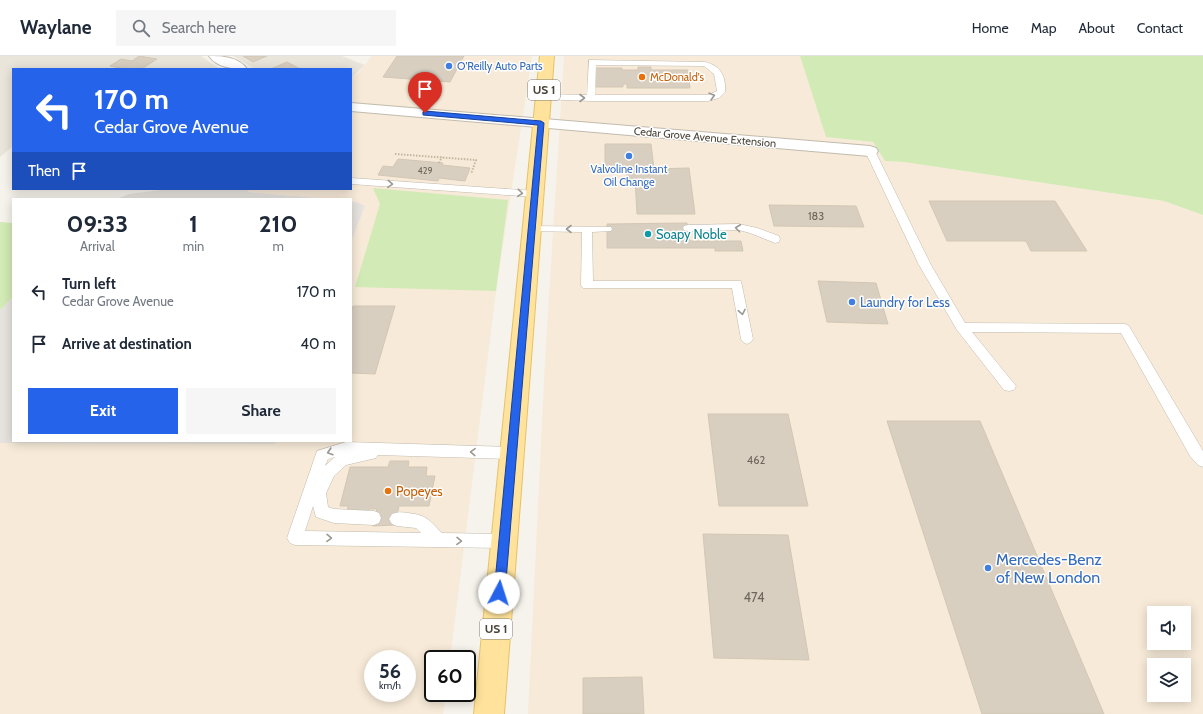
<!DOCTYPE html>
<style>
:root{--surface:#fff;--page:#f6f6f7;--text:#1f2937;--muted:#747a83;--line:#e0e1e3;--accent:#2563eb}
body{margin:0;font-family:Cabin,sans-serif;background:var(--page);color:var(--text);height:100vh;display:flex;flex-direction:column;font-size:15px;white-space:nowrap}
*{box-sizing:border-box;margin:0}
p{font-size:13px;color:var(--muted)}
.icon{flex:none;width:22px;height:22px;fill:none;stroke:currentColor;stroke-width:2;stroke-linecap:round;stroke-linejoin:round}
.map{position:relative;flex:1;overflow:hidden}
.panel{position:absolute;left:12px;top:142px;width:340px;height:244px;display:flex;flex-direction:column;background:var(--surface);border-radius:0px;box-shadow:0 2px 10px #0003}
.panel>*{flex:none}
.top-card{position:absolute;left:12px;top:12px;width:340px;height:122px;border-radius:0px;box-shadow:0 2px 10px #0003;background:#2563eb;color:#fff;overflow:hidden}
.buttons{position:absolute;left:1147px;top:550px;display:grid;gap:8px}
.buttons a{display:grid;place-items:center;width:44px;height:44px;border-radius:0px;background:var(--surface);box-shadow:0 2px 10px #0003;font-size:20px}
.speed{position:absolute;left:364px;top:594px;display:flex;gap:8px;font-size:20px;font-weight:700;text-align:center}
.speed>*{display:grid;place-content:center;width:52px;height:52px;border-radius:50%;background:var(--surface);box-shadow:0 2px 10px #0003;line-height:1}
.speed small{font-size:10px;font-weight:400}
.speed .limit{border:2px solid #111;border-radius:6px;background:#fff;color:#111}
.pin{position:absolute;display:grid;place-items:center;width:34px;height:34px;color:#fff;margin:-41px -17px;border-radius:50% 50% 50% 0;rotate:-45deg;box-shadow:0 0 4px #0007}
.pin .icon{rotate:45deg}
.me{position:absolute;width:44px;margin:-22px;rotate:5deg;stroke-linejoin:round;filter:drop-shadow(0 0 3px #0008)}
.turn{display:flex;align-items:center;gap:14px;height:84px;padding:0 16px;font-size:18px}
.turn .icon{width:52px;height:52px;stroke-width:2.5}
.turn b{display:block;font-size:28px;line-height:34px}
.then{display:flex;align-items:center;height:38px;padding:0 16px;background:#0003;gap:8px;font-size:15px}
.eta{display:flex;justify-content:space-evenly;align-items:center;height:68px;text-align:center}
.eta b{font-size:24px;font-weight:700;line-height:28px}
.action{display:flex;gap:8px;margin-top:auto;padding:8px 16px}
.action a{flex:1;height:46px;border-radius:0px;background:var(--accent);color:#fff;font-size:16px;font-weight:700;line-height:46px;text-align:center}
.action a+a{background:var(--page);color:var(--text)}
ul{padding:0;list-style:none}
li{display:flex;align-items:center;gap:12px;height:52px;padding:0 16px}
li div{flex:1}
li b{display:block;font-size:15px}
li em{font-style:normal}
header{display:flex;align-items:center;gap:24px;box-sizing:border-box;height:56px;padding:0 20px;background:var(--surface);border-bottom:1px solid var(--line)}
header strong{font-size:19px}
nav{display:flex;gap:22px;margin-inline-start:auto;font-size:14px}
.search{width:280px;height:36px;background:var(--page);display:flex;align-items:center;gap:10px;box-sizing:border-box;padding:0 14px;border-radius:0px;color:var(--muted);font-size:15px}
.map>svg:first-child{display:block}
</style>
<header>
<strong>Waylane</strong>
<div class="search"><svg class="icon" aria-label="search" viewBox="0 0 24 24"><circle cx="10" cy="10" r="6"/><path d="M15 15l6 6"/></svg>Search here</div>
<nav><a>Home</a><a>Map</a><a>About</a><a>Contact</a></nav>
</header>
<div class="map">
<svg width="1203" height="658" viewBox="0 0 1203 658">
<rect width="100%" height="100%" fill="#f6f3ec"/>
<g fill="#eae5da">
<polygon points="0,0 201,0 220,13 13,13 13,90 0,101"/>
<polygon points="233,0 342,0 365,9 351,22 351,13 255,13"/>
</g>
<g fill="#f7ead8" fill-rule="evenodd">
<path d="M372 0H532L496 235 450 603H433V637H446L443 658H0V387L275 388 276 385H351V186L365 150 357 146 351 145V143H328L248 136 250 133H351V22L359 16ZM373 603H407V637H373Z"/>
<path d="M564 0H800L826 81 873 86 885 105 904 106 1164 145 1203 159V658H528L545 305ZM1154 557H1184V587H1154ZM1154 609H1184V639H1154Z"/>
</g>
<g fill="#e6e2dd">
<polygon points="169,133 250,133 248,136 328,143 117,143 129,138"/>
<polygon points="351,145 357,146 365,150 351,186"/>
<polygon points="13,241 13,385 276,385 275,388 0,387 0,254"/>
</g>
<g fill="#d2eab5">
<polygon points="800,0 1203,0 1203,159 1164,145 904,106 885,105 873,86 826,81"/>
<polygon points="373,132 508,144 496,235 355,231 380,148"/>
<polygon points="0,166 13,167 13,241 0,254"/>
</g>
<g fill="#d8cfc1" stroke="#d3c7b4">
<polygon points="139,0 157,3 143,12 146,13 125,13 110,10 121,3 132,5"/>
<polygon points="243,0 267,0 253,6"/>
<polygon points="397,0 464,0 450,26 383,21"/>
<polygon points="287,6 300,13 271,13"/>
<polygon points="638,11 651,11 651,14 688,14 690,32 627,32 627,28 623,28 623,31 594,31 595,12 622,12 622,14 638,14"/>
<polygon points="605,88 651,88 654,113 689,112 695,158 637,158 635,123 627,123 626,114 605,114"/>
<polygon points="398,103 443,107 442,109 470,112 465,125 439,122 438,125 378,119 383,110 393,111"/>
<polygon points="929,145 1055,145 1087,195 1031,195 1026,185 947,185"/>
<polygon points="769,149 856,150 864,171 774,170"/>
<polygon points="687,167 689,183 691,185 741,185 743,195 715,195 715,192 607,192 607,168"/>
<polygon points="818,225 876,227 888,268 827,266"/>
<polygon points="353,250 395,250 375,318 351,317 351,257"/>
<polygon points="708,358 788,358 808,450 719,450"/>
<polygon points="887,365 980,365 1104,658 982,658"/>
<polygon points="390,405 409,405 408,411 427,411 426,420 435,420 429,450 399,450 395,469 373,470 377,453 369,453 368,455 347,455 348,450 340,450 350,411 388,411"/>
<polygon points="703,478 788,479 809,604 714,602"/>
<polygon points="642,621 644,658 583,658 583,622"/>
</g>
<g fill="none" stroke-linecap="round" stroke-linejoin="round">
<defs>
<g id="lane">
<path d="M589 4 705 6C721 10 726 20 725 36L719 42 708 45H591L540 43 539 41 543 38 587 39ZM596 9 704 10 714 18 717 35 708 39H595Z"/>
<polygon points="870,92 875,95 931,209 965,267 1125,268 1129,270 1203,395 1203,411 1198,409 1190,400 1121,277 972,276 1016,330 1014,334 1009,335 1004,334 957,274 919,209 865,95"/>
<polygon points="351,122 535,135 540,138 535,141 351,128"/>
<polygon points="739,168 757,172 779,180 780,183 779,186 775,187 750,177 739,174 688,175 684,174 683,172 684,170 688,169"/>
<polygon points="532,170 611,171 612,173 611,175 592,176 593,225 741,225 753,283 751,286 747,288 743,286 741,283 732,232 583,232 581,229 582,176 528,175 527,173 528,171"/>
<path d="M346 386 512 391 517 393 519 397 517 401 512 403 378 399 376 402 346 409 334 420 326 437 328 451 334 453 374 455 379 457 381 462 379 467 374 469 334 467 316 461 313 450 305 475 421 477 416 472 397 470 392 468 389 463 392 458C397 456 402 456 408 457 427 459 429 464 442 477L504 478 509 480 512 485 509 490 504 492 295 489 290 487 287 482 317 395ZM335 401 325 410 328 403Z"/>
</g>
<g id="street">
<path d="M209 0C222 0 239 1 247 13 234 13 217 12 209 0Z"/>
<polygon points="351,47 870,90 876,92 878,95 876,98 870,100 351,55"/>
</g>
<polygon id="primary" points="540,0 554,0 504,658 474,658"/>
</defs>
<use href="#lane" stroke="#c2bbae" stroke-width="1"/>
<use href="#street" stroke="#c2bbae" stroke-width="2"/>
<use href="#primary" stroke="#e6c16a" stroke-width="2"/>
<g stroke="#c4b79f" stroke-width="2" stroke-dasharray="1.5 1.5" stroke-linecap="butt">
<polyline points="395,98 476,104 471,118"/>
<polyline points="439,107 442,101"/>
</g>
<use href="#lane" fill="#fff" fill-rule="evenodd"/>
<use href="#street" fill="#fff" fill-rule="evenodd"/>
<use href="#primary" fill="#ffe39c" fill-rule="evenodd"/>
</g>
<defs><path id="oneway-chevron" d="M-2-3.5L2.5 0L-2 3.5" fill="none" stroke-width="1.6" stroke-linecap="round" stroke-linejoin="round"/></defs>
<g stroke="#9c9892">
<use href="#oneway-chevron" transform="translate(712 40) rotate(-16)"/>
<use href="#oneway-chevron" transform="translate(582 42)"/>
<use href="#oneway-chevron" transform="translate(390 128) rotate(4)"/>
<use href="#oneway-chevron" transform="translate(520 137) rotate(5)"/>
<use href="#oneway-chevron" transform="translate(738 172) rotate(-173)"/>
<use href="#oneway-chevron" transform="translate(569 173) rotate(180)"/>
<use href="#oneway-chevron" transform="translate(742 256) rotate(79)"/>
<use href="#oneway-chevron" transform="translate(330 396) rotate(163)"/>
<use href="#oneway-chevron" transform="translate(473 396) rotate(-178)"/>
<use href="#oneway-chevron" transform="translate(329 482) rotate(1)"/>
<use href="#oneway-chevron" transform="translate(459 485) rotate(1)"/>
</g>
<polygon fill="#2563eb" stroke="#184099" points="425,55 541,65 544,67 505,537 503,541 499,542 495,541 494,537 538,69 423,59 423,56"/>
<g fill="#3f7fe0" stroke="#fff" stroke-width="1.5">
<circle cx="449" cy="10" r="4"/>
<circle cx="629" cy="100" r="4"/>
<circle cx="852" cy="246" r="4"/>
<circle cx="988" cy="512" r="4"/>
</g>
<g fill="#e8710a" stroke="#fff" stroke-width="1.5">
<circle cx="642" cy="21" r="4"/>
<circle cx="388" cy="435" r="4"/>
</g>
<circle fill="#0f9aa8" stroke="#fff" stroke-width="1.5" cx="648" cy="178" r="4"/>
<g text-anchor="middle" stroke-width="3" stroke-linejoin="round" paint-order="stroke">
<g font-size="9" fill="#6e675b">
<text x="425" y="118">429</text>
</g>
<g font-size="11" fill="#366cbe" stroke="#fff" text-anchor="start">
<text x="457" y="14">O'Reilly Auto Parts</text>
<text x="629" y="117" text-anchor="middle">Valvoline Instant<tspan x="629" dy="13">Oil Change</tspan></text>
</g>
<g font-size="11" fill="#c56008" stroke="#fff" text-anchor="start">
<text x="650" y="25">McDonald's</text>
</g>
<g font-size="11" fill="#4b4439" stroke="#fff">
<text transform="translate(705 81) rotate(5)" y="4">Cedar Grove Avenue Extension</text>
</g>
<g font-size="11" fill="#6e675b">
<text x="816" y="164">183</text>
<text x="756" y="408">462</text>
</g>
<g fill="#fff" stroke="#817c74" stroke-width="1">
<rect x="528" y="24" width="32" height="20" rx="3"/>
<rect x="480" y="563" width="32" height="20" rx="3"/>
</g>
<g font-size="12" font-weight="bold" fill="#4b4439">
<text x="544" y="38">US 1</text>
<text x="496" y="577">US 1</text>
</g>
<g font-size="13" fill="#0d838f" stroke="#fff" text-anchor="start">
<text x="656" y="183">Soapy Noble</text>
</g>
<g font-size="13" fill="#366cbe" stroke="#fff" text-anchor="start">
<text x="860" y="251">Laundry for Less</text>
</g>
<g font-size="13" fill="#c56008" stroke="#fff" text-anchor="start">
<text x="396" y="440">Popeyes</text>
</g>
<g font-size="13" fill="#6e675b">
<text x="754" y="546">474</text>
</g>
<g font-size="16" fill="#366cbe" stroke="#fff" text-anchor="start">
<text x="996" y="509">Mercedes-Benz<tspan x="996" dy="18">of New London</tspan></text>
</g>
</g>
</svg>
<div class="buttons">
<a><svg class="icon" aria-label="sound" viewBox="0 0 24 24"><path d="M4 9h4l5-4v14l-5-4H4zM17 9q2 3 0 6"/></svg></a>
<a><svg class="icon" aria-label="layers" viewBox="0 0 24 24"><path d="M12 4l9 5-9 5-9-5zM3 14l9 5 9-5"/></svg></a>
</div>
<div class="speed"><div>56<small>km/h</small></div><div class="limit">60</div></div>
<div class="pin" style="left:425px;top:57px;background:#d93025"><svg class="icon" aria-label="arrive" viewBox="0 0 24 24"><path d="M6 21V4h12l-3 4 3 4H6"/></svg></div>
<svg class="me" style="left:499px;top:537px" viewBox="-20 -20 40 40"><circle r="19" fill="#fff"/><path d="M0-13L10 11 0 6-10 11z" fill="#2563eb"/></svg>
<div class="top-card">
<div class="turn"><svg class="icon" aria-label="left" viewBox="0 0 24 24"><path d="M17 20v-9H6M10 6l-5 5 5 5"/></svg><div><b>170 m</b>Cedar Grove Avenue</div></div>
<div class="then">Then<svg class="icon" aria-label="arrive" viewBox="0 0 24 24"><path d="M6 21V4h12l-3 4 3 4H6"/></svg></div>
</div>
<section class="panel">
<div class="eta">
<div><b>09:33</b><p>Arrival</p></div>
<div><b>1</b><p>min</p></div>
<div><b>210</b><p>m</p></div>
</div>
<ul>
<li><svg class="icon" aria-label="left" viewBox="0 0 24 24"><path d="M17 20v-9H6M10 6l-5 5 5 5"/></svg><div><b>Turn left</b><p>Cedar Grove Avenue</p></div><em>170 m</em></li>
<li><svg class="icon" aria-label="arrive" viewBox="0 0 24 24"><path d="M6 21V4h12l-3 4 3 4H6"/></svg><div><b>Arrive at destination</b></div><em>40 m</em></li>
</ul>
<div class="action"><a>Exit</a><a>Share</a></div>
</section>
</div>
